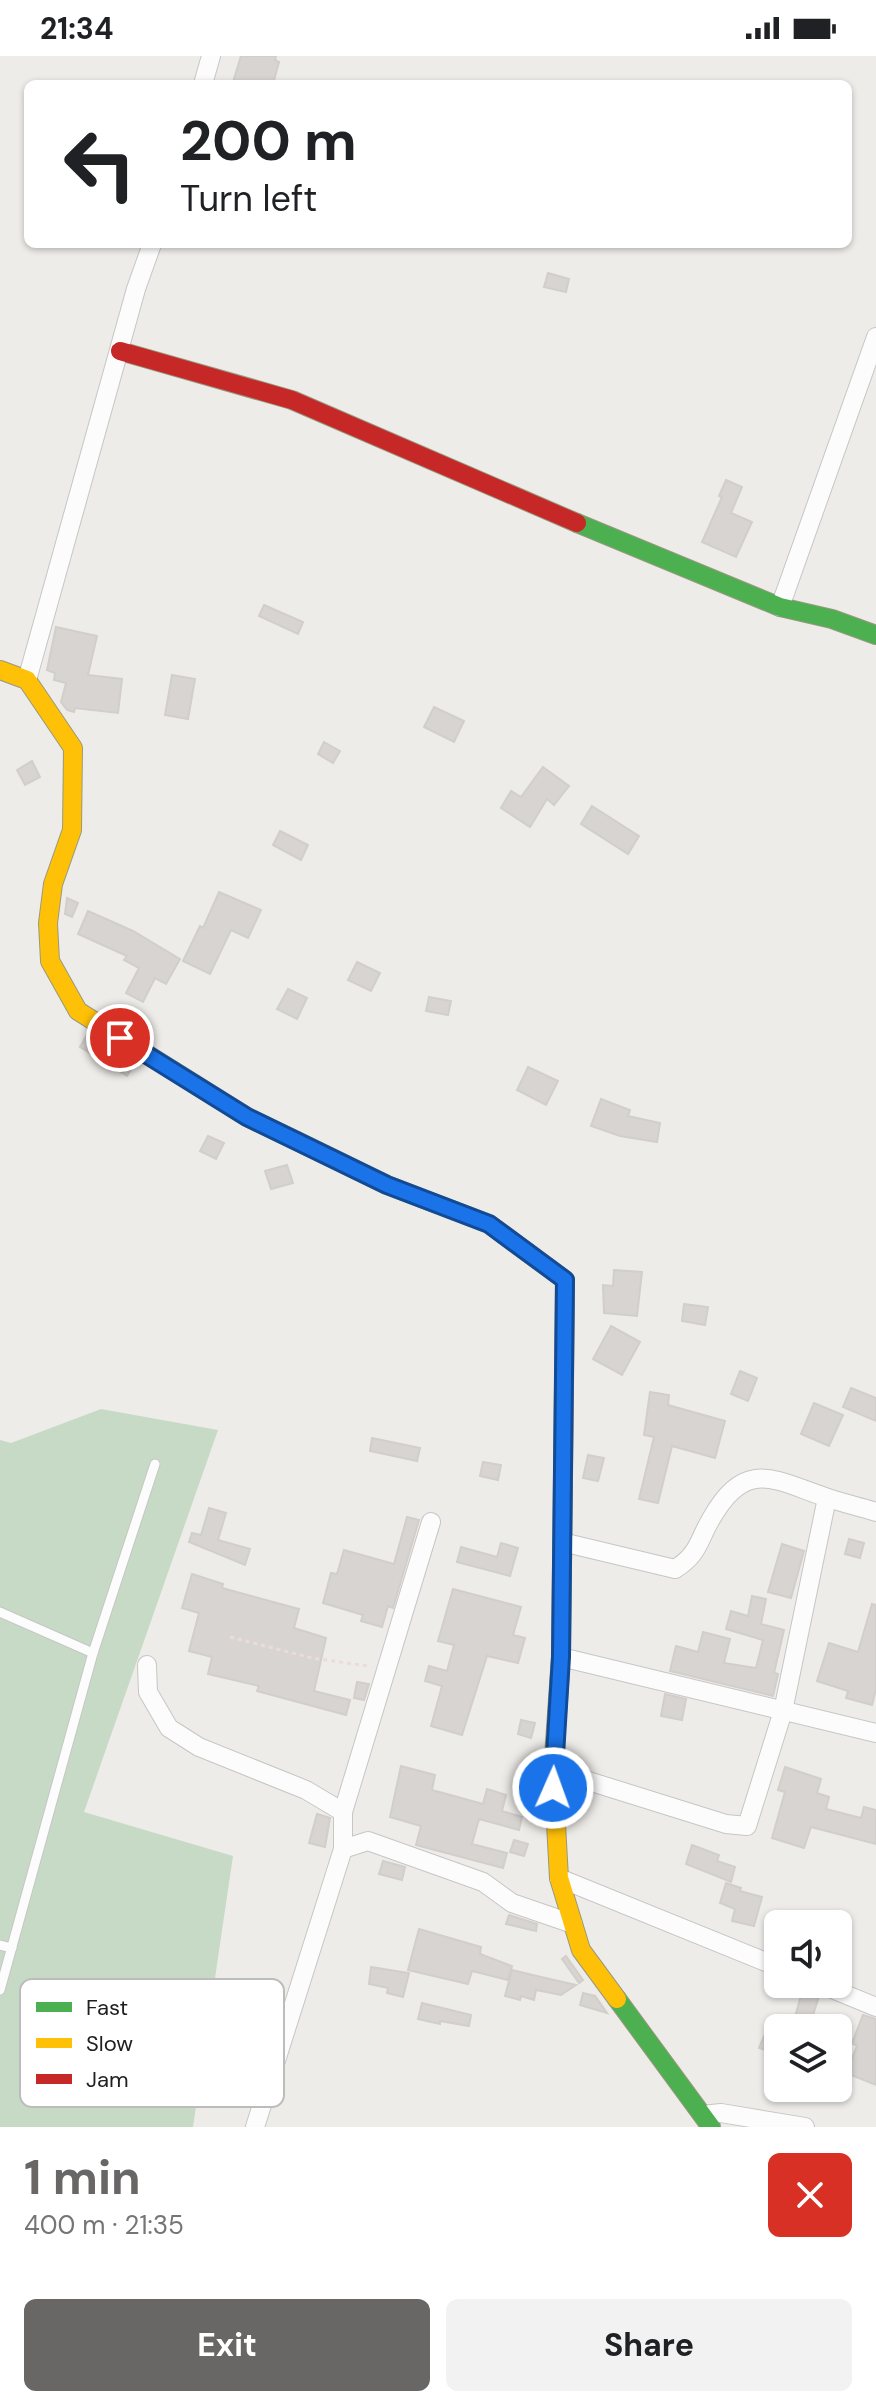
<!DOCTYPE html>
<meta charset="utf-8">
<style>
:root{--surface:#fff;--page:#f2f2f2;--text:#202124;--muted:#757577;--accent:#686766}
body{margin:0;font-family:"DM Sans",sans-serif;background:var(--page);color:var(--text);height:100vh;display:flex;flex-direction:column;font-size:30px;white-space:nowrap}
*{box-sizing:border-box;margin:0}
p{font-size:26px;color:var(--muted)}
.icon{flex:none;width:44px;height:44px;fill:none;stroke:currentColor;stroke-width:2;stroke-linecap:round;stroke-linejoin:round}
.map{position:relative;height:2071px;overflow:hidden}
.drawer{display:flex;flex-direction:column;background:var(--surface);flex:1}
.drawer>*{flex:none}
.top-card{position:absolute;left:24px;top:24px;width:828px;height:168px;border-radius:12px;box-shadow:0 2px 6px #0004;background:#fff;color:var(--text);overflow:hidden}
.buttons{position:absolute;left:764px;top:1854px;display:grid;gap:16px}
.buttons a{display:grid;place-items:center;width:88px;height:88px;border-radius:12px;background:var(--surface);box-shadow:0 2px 6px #0004;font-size:40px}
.pin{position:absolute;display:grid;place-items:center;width:68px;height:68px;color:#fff;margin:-34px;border:4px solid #fff;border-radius:50%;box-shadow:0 2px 8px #0007}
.me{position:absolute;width:88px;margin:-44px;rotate:2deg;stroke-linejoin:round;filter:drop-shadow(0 0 6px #0008)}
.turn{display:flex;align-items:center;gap:28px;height:168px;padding:0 24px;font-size:36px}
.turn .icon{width:104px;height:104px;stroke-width:2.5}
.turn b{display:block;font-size:56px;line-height:68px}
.round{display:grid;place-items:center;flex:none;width:84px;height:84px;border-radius:12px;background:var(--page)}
.head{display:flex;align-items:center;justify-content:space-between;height:136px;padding:0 24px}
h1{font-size:48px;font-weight:700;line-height:60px;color:var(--accent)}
.primary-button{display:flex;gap:16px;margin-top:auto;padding:16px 24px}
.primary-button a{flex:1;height:92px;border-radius:12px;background:var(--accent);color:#fff;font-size:32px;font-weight:700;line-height:92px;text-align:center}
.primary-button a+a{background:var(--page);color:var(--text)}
.status{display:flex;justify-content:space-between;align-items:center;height:56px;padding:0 40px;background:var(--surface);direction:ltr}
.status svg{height:22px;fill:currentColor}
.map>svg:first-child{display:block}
</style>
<div class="status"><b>21:34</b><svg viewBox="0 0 49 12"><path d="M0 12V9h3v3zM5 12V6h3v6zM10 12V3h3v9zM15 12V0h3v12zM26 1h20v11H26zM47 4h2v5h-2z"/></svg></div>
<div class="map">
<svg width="876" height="2071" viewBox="0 0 876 2071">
<rect width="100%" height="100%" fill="#eeece9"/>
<polygon fill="#c6dac6" points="101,1353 218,1374 84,1756 233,1800 193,2071 0,2071 0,1384 11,1387"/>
<g fill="#d7d4d2" stroke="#d2ceca" stroke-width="2">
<polygon points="241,0 276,0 275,4 279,6 273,28 233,26"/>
<polygon points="548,217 569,223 566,236 544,231"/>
<polygon points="726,424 742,431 731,457 752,466 736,501 702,486 722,441 719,440"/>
<polygon points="264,549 303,566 298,578 259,560"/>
<polygon points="56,571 97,580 88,619 122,623 118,657 75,652 74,656 67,654 61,646 66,627 54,624 55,617 47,614"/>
<polygon points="172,619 195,623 188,663 165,659"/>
<polygon points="434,651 464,665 454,686 424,671"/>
<polygon points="324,686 340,695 333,707 318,698"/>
<polygon points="32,705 40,721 25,729 17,714"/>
<polygon points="543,711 569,730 554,749 547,743 530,771 501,752 511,735 521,741"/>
<polygon points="592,750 639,780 628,798 581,768"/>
<polygon points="280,775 308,789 301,804 273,789"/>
<polygon points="219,836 261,854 248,882 231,874 210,918 183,905 200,870 203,872"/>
<polygon points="67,842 78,847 72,861 65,858"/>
<polygon points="88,855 133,875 180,903 166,928 155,922 143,946 126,937 139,912 124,904 127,900 78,878"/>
<polygon points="357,906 380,917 371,935 348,924"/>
<polygon points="288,933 307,942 297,963 277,953"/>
<polygon points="429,941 451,945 448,959 426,955"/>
<polygon points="87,979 134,1009 127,1020 80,991"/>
<polygon points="528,1011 558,1025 546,1049 517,1034"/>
<polygon points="601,1043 630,1054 628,1060 660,1067 657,1086 620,1080 591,1070"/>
<polygon points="208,1080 224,1087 216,1103 200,1095"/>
<polygon points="287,1109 293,1127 271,1133 265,1115"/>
<polygon points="614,1214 642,1216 637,1260 604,1257 603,1229 613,1230"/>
<polygon points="684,1248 708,1251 705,1269 682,1265"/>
<polygon points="611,1270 640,1286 622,1319 593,1303"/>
<polygon points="740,1315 757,1322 748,1345 731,1338"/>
<polygon points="851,1332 876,1342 876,1365 843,1351"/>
<polygon points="650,1336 669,1339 668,1349 725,1365 715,1402 672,1390 658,1447 639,1443 654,1381 644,1379"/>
<polygon points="814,1347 843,1359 829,1390 801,1378"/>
<polygon points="372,1382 420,1392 417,1405 370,1395"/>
<polygon points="588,1399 604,1402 598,1425 583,1422"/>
<polygon points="483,1406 501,1409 498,1424 480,1420"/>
<polygon points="209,1452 226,1457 218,1484 250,1493 245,1509 189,1486 192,1477 201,1479"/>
<polygon points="407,1461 419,1464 393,1552 388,1550 382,1571 361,1565 363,1559 323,1547 331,1517 337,1518 344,1494 394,1508"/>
<polygon points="849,1483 864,1487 860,1502 845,1498"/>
<polygon points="501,1487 518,1492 510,1520 457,1506 461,1491 497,1501"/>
<polygon points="782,1488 804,1495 791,1542 768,1536"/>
<polygon points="192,1518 223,1528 222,1532 299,1553 294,1572 326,1582 314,1635 350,1644 346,1659 257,1635 259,1630 208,1618 212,1601 189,1595 199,1557 182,1552"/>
<polygon points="453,1533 521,1551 513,1579 525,1582 518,1607 487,1600 462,1679 431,1670 442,1630 425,1625 429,1610 447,1615 454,1589 438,1585"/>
<polygon points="752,1540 766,1543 761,1568 784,1574 774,1617 778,1618 773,1640 670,1615 676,1590 698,1596 703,1576 730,1583 724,1607 756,1612 763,1584 726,1573 731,1555 748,1560"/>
<polygon points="872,1548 876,1549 876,1633 872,1649 846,1642 848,1635 817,1625 829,1587 858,1596"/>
<polygon points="357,1626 369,1628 364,1644 354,1642"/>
<polygon points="665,1638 686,1643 682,1664 661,1660"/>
<polygon points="521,1664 535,1667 531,1682 518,1678"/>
<polygon points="401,1710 435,1719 432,1734 483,1748 487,1733 506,1739 502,1755 522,1761 519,1774 479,1763 472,1788 507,1797 503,1812 416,1789 421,1770 390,1761"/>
<polygon points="785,1711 821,1723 817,1737 829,1741 826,1753 861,1762 864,1751 876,1754 876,1788 811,1771 804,1792 772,1782 785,1736 778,1734"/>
<polygon points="317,1758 330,1762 325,1791 309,1787"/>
<polygon points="514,1784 528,1788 524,1800 510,1796"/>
<polygon points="692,1789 719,1799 717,1805 735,1811 731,1826 686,1808"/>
<polygon points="383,1805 405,1811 402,1824 379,1818"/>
<polygon points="726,1827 741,1832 740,1835 762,1841 754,1870 732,1865 735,1853 720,1847"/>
<polygon points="509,1859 537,1868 536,1875 506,1868"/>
<polygon points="419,1873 481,1891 480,1898 512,1910 508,1924 472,1915 468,1928 408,1914"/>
<polygon points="566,1900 583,1924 579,1927 562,1903"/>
<polygon points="371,1911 409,1917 403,1941 387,1937 388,1932 369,1928"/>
<polygon points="512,1914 541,1921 576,1929 561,1939 536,1934 534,1944 521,1940 520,1944 505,1940"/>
<polygon points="803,1932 819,1940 809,1972 792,1972"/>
<polygon points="583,1937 595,1940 607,1957 580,1949"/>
<polygon points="422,1947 471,1959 469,1970 440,1965 440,1968 418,1963"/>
<polygon points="863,1959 876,1963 876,2029 846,2017 857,1990 852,1987"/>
<polygon points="764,1980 778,1984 778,1998 759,1992"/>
</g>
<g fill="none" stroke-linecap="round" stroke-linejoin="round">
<defs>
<g id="lane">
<polyline points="0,1556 93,1597"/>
<polyline points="0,1889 12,1892"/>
<polyline points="0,1934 93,1597 155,1408"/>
</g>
<g id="street">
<polyline points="203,28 211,0"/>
<polyline points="780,551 876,281"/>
<polyline points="27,624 136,233 152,188"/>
<path d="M562 1486 675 1513C699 1498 698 1485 711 1463 746 1401 774 1424 828 1442 843 1447 860 1451 876 1456"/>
<polyline points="561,1601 876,1677"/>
<polyline points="147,1609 148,1636 169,1672 199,1691 306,1734 343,1756"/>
<polyline points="553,1714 726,1768 747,1770 783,1655 827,1442"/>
<polyline points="343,1793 368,1785 483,1826 512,1847 573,1868"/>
<polyline points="559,1822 778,1911"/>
<polyline points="820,1928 876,1951"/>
<polyline points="703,2059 721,2057 805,2071"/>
<polyline points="255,2071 343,1793 343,1756 431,1466"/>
</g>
<g id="fast">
<polyline points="577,467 780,551 832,563 876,579"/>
<polyline points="617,1943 711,2071"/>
</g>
<g id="slow">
<polyline points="0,614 27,624 73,692 72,774 53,828 48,867 50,905 78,955 247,1061 297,1085"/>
<polyline points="564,1330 561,1601 553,1714 559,1822 581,1894 617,1943"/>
</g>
<g id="jam">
<polyline points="120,295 292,344 577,467"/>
<polyline points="297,1085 387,1129 489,1168 565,1224 564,1330"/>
</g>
</defs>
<use href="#lane" stroke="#c7c6c5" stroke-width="11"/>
<use href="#street" stroke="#c7c6c5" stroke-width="20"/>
<use href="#fast" stroke="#98997f" stroke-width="20"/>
<use href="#slow" stroke="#98997f" stroke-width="20"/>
<use href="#jam" stroke="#98997f" stroke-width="20"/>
<polyline stroke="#ecdbd9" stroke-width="3" stroke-dasharray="4 4" stroke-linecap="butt" points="230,1581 312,1602 368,1610"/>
<use href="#lane" stroke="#fcfcfc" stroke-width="9"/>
<use href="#street" stroke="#fcfcfc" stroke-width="18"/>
<use href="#fast" stroke="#4caf50" stroke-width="18"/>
<use href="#slow" stroke="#ffc107" stroke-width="18"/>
<use href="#jam" stroke="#c62828" stroke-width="18"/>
</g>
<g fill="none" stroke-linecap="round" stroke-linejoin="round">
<defs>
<polyline id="route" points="120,982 247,1061 387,1129 489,1168 565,1224 561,1601 553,1732"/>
</defs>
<use href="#route" stroke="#114b97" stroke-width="20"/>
<use href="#route" stroke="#1a73e8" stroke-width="14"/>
</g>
<rect x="20" y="1923" width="264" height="128" rx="12" fill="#fff" stroke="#bcbcbc" stroke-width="2"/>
<rect x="36" y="1946" width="36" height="10" fill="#4caf50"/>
<rect x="36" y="1982" width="36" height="10" fill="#ffc107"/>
<rect x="36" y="2018" width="36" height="10" fill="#c62828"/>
<g font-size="22" fill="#202020">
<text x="86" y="1959">Fast</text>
<text x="86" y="1995">Slow</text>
<text x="86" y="2031">Jam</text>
</g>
</svg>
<div class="buttons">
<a><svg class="icon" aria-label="sound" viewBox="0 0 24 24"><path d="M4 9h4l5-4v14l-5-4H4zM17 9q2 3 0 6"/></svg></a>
<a><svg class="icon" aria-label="layers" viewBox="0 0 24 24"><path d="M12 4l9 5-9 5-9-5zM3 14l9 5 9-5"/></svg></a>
</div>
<div class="pin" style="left:120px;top:982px;background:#d93025"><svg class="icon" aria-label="arrive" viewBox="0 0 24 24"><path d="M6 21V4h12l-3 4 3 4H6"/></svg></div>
<svg class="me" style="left:553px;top:1732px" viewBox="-20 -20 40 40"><circle r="17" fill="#1a73e8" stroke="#fff" stroke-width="3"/><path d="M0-11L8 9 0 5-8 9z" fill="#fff"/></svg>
<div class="top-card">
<div class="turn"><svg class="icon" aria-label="left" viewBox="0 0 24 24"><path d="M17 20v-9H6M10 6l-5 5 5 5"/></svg><div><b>200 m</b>Turn left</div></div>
</div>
</div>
<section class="drawer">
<div class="head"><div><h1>1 min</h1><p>400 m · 21:35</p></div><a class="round" style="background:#d93025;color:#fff"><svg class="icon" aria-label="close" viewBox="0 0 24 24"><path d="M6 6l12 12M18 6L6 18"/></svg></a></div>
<div class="primary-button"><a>Exit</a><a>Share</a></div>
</section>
